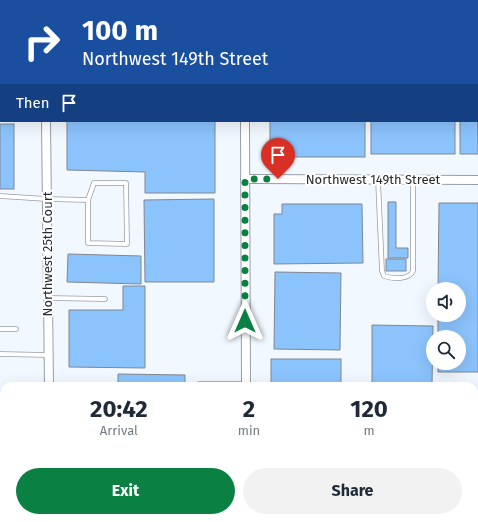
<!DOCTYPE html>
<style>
:root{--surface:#fff;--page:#f2f2f3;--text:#1f2937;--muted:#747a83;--accent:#0b8043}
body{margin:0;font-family:"Fira Sans",sans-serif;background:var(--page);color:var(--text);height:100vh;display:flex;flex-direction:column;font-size:15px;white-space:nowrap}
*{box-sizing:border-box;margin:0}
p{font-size:13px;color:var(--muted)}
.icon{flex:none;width:22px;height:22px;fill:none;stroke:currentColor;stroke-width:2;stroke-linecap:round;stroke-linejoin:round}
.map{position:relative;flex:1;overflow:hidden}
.side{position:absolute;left:0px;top:382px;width:478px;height:140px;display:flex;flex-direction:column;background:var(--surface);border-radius:12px 12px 0 0;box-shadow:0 4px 16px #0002}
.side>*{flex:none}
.hud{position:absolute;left:0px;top:0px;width:478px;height:122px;box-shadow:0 4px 16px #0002;background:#1a4fa0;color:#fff;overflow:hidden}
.controls{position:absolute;left:426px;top:282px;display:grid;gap:8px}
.controls a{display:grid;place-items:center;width:40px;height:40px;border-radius:50%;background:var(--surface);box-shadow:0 4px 16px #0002;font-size:20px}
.pin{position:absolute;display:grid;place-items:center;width:34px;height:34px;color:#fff;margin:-41px -17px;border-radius:50% 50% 50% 0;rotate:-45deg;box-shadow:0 0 4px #0007}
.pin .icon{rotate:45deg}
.me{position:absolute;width:44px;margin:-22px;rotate:0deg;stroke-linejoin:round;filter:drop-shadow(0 0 3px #0008)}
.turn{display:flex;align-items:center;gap:14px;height:84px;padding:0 16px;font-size:18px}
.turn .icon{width:52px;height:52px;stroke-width:2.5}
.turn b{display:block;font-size:28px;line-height:34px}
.then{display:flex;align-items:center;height:38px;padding:0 16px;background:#0003;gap:8px;font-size:15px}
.eta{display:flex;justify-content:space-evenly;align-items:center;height:68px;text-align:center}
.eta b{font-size:24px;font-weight:700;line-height:28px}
.primary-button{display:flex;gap:8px;margin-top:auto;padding:8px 16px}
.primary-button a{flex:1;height:46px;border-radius:24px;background:var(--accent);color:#fff;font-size:16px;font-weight:700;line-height:46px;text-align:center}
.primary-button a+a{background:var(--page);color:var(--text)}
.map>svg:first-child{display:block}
</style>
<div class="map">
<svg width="478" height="522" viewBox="0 0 478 522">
<rect width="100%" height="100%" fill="#f2f8ff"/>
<g fill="#8bc3fc" stroke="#80878f">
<rect x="477" y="24" width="1" height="62"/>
<polygon points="477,90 478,154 460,154 460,121 477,121"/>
<polygon points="67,121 215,121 215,193 145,193 145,172 67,170"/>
<rect x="270" y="121" width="95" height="36"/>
<rect x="371" y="121" width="84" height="33"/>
<rect x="0" y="124" width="14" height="65"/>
<polygon points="214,199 214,282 145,282 144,200"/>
<polygon points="388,202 396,202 396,248 408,248 408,258 388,258"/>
<polygon points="439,203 478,203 478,372 438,372 438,363 459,363 459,337 438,337 438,315 459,315 459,289 438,289"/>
<polygon points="282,204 362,204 363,263 274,264 274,214 282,214"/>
<polygon points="68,254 141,256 141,284 67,282"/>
<rect x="386" y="259" width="20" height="12"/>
<polygon points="275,272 341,273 340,350 274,349"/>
<polygon points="123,286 145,286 145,368 69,367 69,310 123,310"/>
<polygon points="372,325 433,326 432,386 372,385"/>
<rect x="271" y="359" width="70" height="27"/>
<polygon points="118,374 185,375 185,386 118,386"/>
<rect x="0" y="414" width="4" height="24"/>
<polygon points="0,501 4,501 4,518 11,518 11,522 0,522"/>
<polygon points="478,512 478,522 459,522 467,518 474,518 474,514"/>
<rect x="233" y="518" width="87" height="4"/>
</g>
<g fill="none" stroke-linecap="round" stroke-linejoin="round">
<defs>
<g id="service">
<polyline points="144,0 144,1"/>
<polyline points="318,1 318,0"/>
<polyline points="0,49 1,49"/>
<path d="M378 180 382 271 384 276C393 279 409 280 413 271V179"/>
<polygon points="94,183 126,183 127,244 88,243 88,200"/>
<polyline points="0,196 47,199 88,200"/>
<polyline points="48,298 105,299"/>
<polyline points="0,329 16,329"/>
<polyline points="0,354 48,355"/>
<polyline points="199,384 246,384"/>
<polyline points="0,394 4,394"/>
<polyline points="0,455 4,454"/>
<polyline points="474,455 478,453"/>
<polyline points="390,518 391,522"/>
<polyline points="433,518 435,522"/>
</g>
<g id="minor">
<polyline points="44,0 44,1"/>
<polyline points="391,0 478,1"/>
<polyline points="246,1 246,0"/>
<polyline points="46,121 49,386"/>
<polyline points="245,121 246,386"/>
<polyline points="245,179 478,180"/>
<polyline points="474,406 478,404"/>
<polyline points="0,482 4,482"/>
<polyline points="206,518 206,522"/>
<polyline points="81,522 81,518"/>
</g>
</defs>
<use href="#service" stroke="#979ea6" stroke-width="5.5"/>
<use href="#minor" stroke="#979ea6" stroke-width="10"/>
<use href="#service" stroke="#fff" stroke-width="4"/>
<use href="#minor" stroke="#fff" stroke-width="8"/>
</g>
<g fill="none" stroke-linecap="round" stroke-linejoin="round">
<polyline stroke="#0b8043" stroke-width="7" stroke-dasharray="0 12.6" points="245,321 245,179 278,179"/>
</g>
<g text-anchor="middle" stroke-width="4" stroke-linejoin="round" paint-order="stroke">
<g font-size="13" fill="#27292d" stroke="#fff">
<text x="373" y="184">Northwest 149th Street</text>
<text transform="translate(47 254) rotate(-90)" y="5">Northwest 25th Court</text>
</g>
</g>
</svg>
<div class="controls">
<a><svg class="icon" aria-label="sound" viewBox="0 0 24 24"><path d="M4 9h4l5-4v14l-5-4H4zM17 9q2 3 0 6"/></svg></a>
<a><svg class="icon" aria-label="search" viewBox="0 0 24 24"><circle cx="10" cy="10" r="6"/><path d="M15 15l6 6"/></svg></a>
</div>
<div class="pin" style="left:278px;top:179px;background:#d93025"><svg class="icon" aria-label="arrive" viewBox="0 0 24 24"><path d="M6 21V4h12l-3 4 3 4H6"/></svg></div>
<svg class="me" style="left:245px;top:321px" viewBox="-20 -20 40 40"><path d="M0-17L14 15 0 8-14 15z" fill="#0b8043" stroke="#fff" stroke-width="4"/></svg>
<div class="hud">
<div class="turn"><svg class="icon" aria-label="right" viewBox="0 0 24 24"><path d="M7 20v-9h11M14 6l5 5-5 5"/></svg><div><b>100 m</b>Northwest 149th Street</div></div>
<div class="then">Then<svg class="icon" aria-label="arrive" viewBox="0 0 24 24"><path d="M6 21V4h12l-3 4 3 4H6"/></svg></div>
</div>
<section class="side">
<div class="eta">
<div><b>20:42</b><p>Arrival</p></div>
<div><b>2</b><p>min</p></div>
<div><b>120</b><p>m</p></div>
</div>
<div class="primary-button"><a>Exit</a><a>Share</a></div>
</section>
</div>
